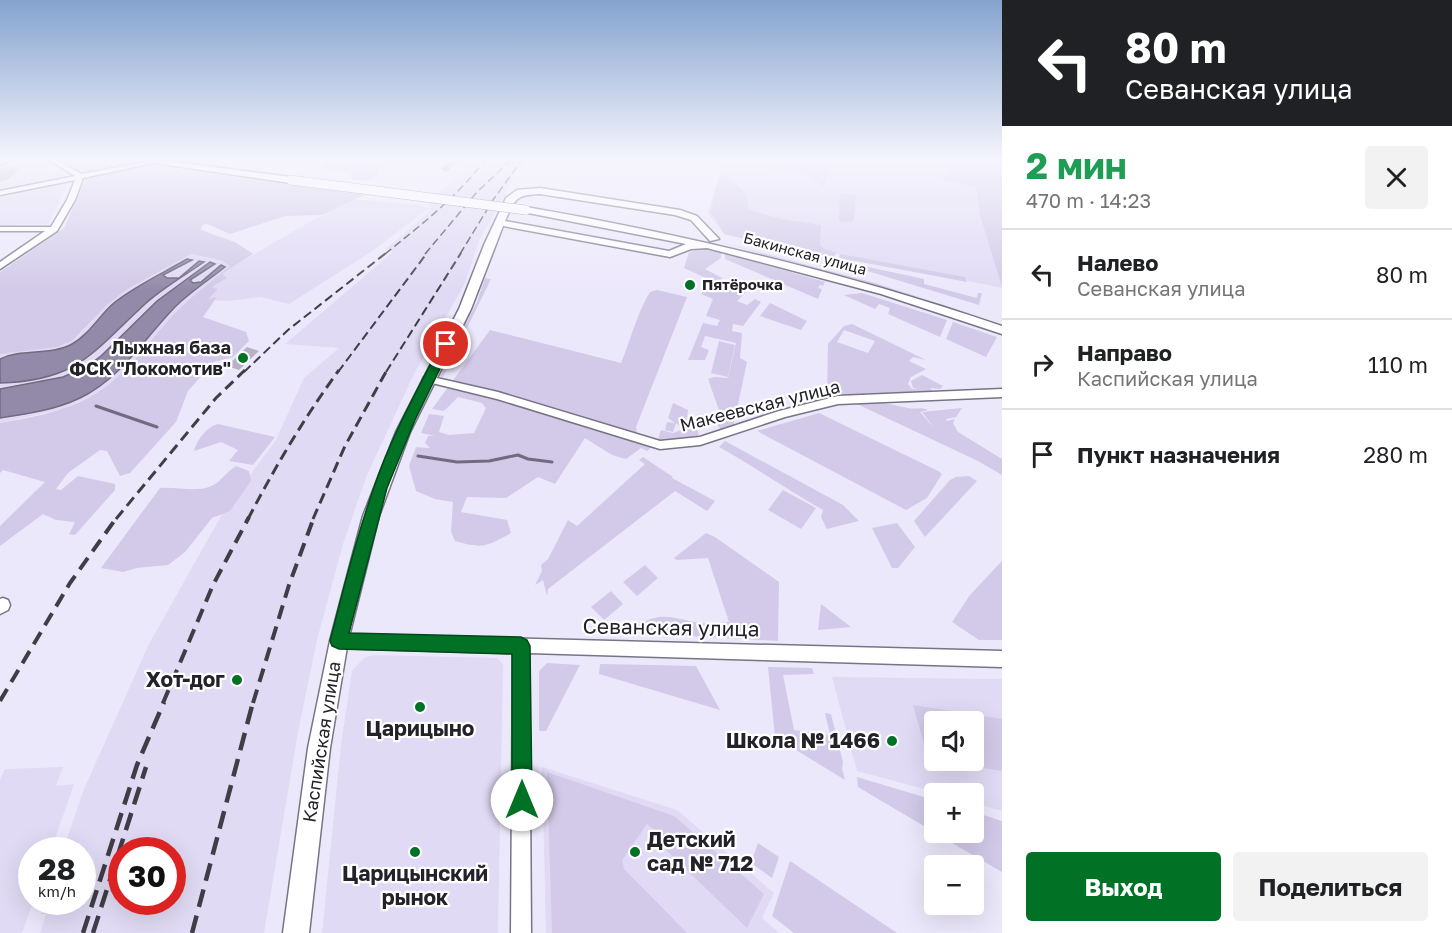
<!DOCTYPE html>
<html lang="ru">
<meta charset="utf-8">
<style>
:root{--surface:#fff;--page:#f2f2f2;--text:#202124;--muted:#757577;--line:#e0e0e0;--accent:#007125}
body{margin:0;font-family:"Golos Text",sans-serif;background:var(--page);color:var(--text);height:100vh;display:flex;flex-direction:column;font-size:22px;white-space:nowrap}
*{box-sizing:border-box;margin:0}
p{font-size:20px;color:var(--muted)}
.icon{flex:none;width:33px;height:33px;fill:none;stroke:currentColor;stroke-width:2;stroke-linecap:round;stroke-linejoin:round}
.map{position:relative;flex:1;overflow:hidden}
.side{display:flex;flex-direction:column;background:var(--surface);width:450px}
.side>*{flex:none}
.top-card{background:#202124;color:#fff;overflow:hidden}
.controls{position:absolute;left:924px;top:711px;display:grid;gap:12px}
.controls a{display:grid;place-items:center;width:60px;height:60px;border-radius:6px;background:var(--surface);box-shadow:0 6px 24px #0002;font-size:30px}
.speed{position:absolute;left:18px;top:837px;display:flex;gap:12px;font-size:30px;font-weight:700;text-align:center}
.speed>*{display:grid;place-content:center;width:78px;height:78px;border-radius:50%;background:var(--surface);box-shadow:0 6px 24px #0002;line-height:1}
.speed small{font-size:15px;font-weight:400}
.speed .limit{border:9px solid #d22;background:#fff;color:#111}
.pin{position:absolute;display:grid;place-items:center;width:51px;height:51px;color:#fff;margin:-26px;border:3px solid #fff;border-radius:50%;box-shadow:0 2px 6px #0007}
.me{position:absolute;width:66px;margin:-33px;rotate:0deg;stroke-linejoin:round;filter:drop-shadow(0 0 4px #0008)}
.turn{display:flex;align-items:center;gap:21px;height:126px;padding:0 24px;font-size:27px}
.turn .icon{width:78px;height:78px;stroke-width:2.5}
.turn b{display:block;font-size:42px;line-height:51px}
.round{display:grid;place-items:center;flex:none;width:63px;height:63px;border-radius:6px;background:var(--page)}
.overview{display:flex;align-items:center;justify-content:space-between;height:102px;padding:0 24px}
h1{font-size:36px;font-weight:700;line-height:45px;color:#1e9e55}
.cta{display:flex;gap:12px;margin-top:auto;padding:12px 24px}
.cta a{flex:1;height:69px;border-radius:6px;background:var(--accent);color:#fff;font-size:24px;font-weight:700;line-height:69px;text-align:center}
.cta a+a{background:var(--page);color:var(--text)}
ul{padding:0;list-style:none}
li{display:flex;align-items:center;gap:18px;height:90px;padding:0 24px;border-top:2px solid var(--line)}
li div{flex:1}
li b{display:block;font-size:22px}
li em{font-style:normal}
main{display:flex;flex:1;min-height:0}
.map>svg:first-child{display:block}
</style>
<main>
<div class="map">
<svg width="1002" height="933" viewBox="0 0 1002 933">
<rect width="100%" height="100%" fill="#ece8fb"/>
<g fill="#e0daf4" fill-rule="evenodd">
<polygon points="15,160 33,160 67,177 0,191 0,165"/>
<path d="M475 160H526L512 177 513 180 479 241 465 283 414 374 367 475 343 544 317 640 298 732 264 933H40L46 914H41L45 902H82V850H63L84 789 149 644 226 507 276 440 304 378 339 348 285 344 393 252 386 249 430 211V201ZM122 850H172V902H122Z"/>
<polygon points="720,160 962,160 975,177 1002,288 833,253 724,234 708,213 721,166 719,165"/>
<polygon points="68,183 48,224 0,225 0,197"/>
<polygon points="354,199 418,205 429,208 371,252 289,304 261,297 228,301 206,300 218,289 212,287 227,278 221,274 182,307 123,373 105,387 89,397 62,409 0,423 0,354 64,345 78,336 108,304 126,290 191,254 227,263 230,266 223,273 295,230"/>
<polygon points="372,655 497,658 503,664 498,933 322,933 341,745 352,671 364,658"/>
<path d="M832 677 1002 679V811L974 803V794L939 793 857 771ZM934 722H974V760H934Z"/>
<polygon points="63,767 56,786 74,784 51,850 32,850 33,902 22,933 0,933 0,780 5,769"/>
<polygon points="542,767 677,810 774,893 762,918 779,933 546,933"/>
</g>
<g fill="#d2cae8" fill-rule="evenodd">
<polygon points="59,160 110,160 137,163 87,173"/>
<path d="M326 160H405L379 167C375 184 366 181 352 179L350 173 332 171 323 166Z"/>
<polygon points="763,160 814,160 813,163 798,164 800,166 828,168 830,173 825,179 825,186 823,186 805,174 760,168"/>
<polygon points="942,160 1002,160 1002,287 980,215 976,187 945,181 943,177 951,173 943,169 960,167"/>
<path d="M149 165 364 195 322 215 285 216 230 234 207 224 202 225 201 230 235 242 253 254 222 274 227 278 212 287 218 289 208 299 217 297 203 317 246 332 249 341 233 357 214 362 203 374 188 391 176 422 130 473 120 476 107 451 100 450 68 473 56 489 61 490 78 476 115 484V490L75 535 69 534 75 522 56 520 43 514 0 546V526L45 482 3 470 0 473V423C30 418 61 412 88 398 128 377 150 338 180 308 196 293 213 280 230 266L222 261 191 254 126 290 108 304 72 341 57 347 0 354V272L64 228 86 178Z"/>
<path d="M719 176 728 177 747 195 748 209 780 219 821 225 820 245 823 248 836 253 834 257C822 256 814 251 803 248 777 240 750 242 724 234L714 216 710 213Z"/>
<polygon points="840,193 856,196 854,220 851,222 839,221"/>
<polygon points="717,241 875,283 980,317"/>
<polygon points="703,248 721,252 721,258 705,269 722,278 720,280 747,291 737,301 747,305 755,299 761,302 743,326 733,324 732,331 742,333 740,358 747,362 733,428 721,430 717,424 720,413 708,379 714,377 728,378 736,343 705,336 701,347 709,350 705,360 688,360 703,323 717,326 720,320 706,316 713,299 701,294 706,288 704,281 708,279 684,268 689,252"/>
<polygon points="725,253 825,282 823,286 820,285 818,288 822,289 818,299 725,259"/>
<polygon points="840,254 965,277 967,282 845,259 845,262 924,279 924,284 977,298 978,293 982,293 979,305 838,262"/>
<polygon points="485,278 491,279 443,377 438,376 477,302"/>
<path d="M657 290 687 297 636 427 639 442 653 446 647 451 641 448 626 459 612 455 585 438 555 484 538 477 506 498 467 497 461 512 507 520 511 533C486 547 482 549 455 541L451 532 453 502 435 499 416 491 409 466 416 447 430 448 425 443 428 436H435L421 433 429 414 444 416 439 432 449 435 474 433 486 408 482 403 458 397 444 411 432 409 490 330 621 363C631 339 637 313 650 292Z"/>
<polygon points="862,293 947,320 940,337 888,314 890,308 879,304 875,309 844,295"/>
<polygon points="770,303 807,321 801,330 760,316"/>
<polygon points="953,322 997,337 986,357 946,339"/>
<path d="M852 324 926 360 913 357 909 361 926 369 911 377 908 384 912 389H919L913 388 911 381 922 375 943 386 940 389 930 388 934 393 827 397 828 344 844 326ZM844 330 875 341 868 353 837 342Z"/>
<polygon points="719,341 735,345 728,377 711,373"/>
<polygon points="673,403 688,410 687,418 690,426 697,429 700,438 657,442 661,430 673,433 684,429 676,423 673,432 665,430 667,422 675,423 668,418"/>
<path d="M876 403C888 403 897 406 908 408 915 410 921 406 928 410L920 412 934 428 922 412 962 408 956 417 946 419 947 421 955 419 953 423 958 432 1002 459V475L978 461 857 404Z"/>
<polygon points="819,413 940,472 942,474 927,498 906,510 757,431"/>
<path d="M218 424 275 437 253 465 229 461 238 450 221 442 194 451C197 440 206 427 218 424Z"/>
<path d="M725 441 843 505 859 521 827 529 821 517 823 510C788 490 755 467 719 447Z"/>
<polygon points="643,457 673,477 672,478 715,501 707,511 675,491 548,589 547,596 543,580 535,585 542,571 541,565 548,559 568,520 577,526 645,464 639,460"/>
<path d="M236 466 249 471 251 481 230 511 212 518 185 552 168 565 137 568 123 572 101 568 160 488C179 486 202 495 218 482 224 477 228 471 236 466Z"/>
<polygon points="969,476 977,481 925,537 914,521 950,480 956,477"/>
<polygon points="783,490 816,508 801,529 768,510"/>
<polygon points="897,523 915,547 898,568 892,568 872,528"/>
<path d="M706 533 715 537 779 582 778 641 639 633 634 627C662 610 671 618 700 623 709 624 720 623 729 622L708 558 677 560 674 558Z"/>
<polygon points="1002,561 1002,640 979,640 952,622 970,595"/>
<polygon points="645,565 658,578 637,596 623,582"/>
<polygon points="611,591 623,604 604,620 591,607"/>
<polygon points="821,604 851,627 818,630"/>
<polygon points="547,663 580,665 546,731 539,731 539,671"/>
<polygon points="600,664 696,666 720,710 599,674"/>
<polygon points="768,667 812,668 814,674 783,675 794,730 830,735 825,713 831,714 843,762 842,769 845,780 775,737"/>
<polygon points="913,705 1002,719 1002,771 940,761 974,760 974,722 934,722 934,760 928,758"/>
<polygon points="547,772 674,816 764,894 747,928 666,850 667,840 647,824 622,860 624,869 687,933 552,933"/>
<polygon points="857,777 934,800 934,832 858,787"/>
<polygon points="974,812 1002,821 1002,872 935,833 974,832"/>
<polygon points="758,843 779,857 772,878 751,863"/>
<polygon points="790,861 897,933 794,933 772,916"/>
</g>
<g fill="#928aa8" stroke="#716b82" stroke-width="1.5">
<path d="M187 259 192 260 163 275 167 278H179L199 261 204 262C184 276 161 289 144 305 92 353 77 381 0 383V359C22 348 50 356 72 344 90 334 100 314 115 302 137 285 163 273 187 259Z"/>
<path d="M210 262 215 264 190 280 193 283 201 282 221 265 225 267C209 280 190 292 175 307 145 338 120 379 80 398 55 410 27 414 0 418V389L63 377 86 367 101 356 157 301Z"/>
</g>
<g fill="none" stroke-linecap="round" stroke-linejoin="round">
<g stroke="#716b82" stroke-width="3">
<polyline points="96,406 157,427"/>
<polyline points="418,456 457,462 489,461 518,455 528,459 552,462"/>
</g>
<polygon fill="#928aa8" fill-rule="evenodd" points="446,160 455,160 457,163 446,172 441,169 447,163"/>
</g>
<g fill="#b6b1c4">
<polygon points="19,164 16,168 20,168 9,179 0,182 0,169"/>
<polygon points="247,347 259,351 239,370 227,366"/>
</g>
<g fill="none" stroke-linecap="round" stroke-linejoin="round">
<defs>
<g id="minor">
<polygon points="3,160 11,160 0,165 0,161"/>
<polygon points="49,160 56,160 82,174 156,160 162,161 83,178 75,200 57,231 0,269 0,262 45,231 0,231 0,227 51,227 67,200 75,180 0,195 0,191 75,176"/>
<polygon points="428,376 498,392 660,441 700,437 779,411 838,396 1002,389 1002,397 838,404 785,417 700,445 660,449 497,399 424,381 423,379 424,377"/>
<polygon points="3,598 8,600 10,605 8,610 0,614 0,599"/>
<polygon points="339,634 1002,651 1002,667 529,653 531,933 511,933 513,653 339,648 334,646 331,641 334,636"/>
</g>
<g id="major">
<polygon points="142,160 161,160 291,177 295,180 291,183 146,162"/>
<path d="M540 188 680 210 697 216 719 239 710 241 691 220 675 215 540 194C515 195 515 199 505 221L669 251 686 244 523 212V208L526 207C688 235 846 273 1002 326V334L881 294 707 248 691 249 670 257 503 226 471 309 410 432 379 516 348 641 330 748 309 933H283L308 748 330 641 363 516 396 432 459 309 484 245 506 198 517 190Z"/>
</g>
</defs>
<use href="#minor" stroke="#787485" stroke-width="3"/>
<use href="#major" stroke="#787485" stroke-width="3"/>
<use href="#minor" fill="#fff" fill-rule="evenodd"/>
<use href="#major" fill="#fff" fill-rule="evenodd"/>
<g stroke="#3f3d46" stroke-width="1.5" stroke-dasharray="8 4" stroke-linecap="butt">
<path d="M385 254C421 225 457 197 485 160"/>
<polyline points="425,254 477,192 511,160"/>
<polyline points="460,254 493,200 522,160"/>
</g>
<g stroke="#3f3d46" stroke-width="2" stroke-dasharray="9 4.5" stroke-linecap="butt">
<polyline points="244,372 288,330 386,253"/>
<polyline points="338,372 427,253"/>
<polyline points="386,372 461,253"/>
</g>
<g stroke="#3f3d46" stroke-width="3" stroke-dasharray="11 6" stroke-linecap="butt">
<polyline points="116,519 216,398 245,370"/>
<path d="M248 519C275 467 304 418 339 370"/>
<polyline points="313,519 345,446 387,370"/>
</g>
<g stroke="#3f3d46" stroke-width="4" stroke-dasharray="14 8" stroke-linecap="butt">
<polyline points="0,701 70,583 117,517"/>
<polyline points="163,703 213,585 249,517"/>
<polyline points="253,703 289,585 314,517"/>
</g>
<g stroke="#3f3d46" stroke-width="4.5" stroke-dasharray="18 9" stroke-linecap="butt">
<polyline points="83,933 137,765 164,702"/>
<polyline points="93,933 146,767"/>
<polyline points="192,933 253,702"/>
</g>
<defs>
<polyline id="major-bridge" points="291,180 526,210"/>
</defs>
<use href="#major-bridge" stroke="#787485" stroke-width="10" stroke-linecap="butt"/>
<use href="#major-bridge" stroke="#fff" stroke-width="9"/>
</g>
<linearGradient id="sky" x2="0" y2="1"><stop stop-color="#85a3ce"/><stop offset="0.55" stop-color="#f6f5fd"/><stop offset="1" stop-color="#f6f5fd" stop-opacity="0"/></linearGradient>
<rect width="1002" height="290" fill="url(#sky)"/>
<path fill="#007125" stroke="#004918" stroke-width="1.5" d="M446 341 452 344 415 420 387 488 349 633 521 637 527 640 530 646 532 800 529 807 522 810 515 807 512 800V654L339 649 332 646 330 641C343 590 356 539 373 490 390 439 416 392 441 344Z"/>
<g fill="#007125" stroke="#fff" stroke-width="2">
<circle cx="690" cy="285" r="6"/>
<circle cx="243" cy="358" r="6"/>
<circle cx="237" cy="680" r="6"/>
<circle cx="420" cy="707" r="6"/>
<circle cx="892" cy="741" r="6"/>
<circle cx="415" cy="852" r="6"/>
<circle cx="635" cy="852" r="6"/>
</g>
<g text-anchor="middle" stroke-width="4.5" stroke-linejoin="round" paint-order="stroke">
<g font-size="15" fill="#242229" stroke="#fff">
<text transform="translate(805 254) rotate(15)" y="5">Бакинская улица</text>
</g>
<g font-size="15" font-weight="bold" fill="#242229" stroke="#fff" text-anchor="start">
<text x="702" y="290">Пятёрочка</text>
</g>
<g font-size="18" font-weight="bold" fill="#242229" stroke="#fff" text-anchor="end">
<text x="231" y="354">Лыжная база<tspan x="231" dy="21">ФСК "Локомотив"</tspan></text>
</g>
<g font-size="18" fill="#242229" stroke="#fff">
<text transform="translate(760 406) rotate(-14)" y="6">Макеевская улица</text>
<text transform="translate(322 742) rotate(-81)" y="6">Каспийская улица</text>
</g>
<g font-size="21" fill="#242229" stroke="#fff">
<text transform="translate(671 628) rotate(1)" y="7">Севанская улица</text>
</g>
<g font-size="21" font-weight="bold" fill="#242229" stroke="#fff" text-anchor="end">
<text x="225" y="687">Хот-дог</text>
<text x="420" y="736" text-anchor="middle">Царицыно</text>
<text x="880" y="748">Школа № 1466</text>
<text x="647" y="847" text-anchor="start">Детский<tspan x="647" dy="24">сад № 712</tspan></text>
<text x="415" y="881" text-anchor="middle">Царицынский<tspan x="415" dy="24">рынок</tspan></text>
</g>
</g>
</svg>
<div class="controls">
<a><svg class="icon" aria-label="sound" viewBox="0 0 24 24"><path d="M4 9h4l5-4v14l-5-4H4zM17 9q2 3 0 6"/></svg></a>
<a>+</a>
<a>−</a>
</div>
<div class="speed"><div>28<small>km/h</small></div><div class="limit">30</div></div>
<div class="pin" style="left:446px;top:344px;background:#d93025"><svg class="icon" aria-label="arrive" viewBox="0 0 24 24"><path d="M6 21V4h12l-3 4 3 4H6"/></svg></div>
<svg class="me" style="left:522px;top:800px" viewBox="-20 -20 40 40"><circle r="19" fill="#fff"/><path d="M0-13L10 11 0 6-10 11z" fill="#007125"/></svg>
</div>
<section class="side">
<div class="top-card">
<div class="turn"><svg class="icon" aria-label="left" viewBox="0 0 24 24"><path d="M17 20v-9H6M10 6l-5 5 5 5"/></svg><div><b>80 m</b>Севанская улица</div></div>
</div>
<div class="overview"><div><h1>2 мин</h1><p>470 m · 14:23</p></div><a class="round"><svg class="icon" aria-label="close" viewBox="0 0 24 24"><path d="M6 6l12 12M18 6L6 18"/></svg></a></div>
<ul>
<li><svg class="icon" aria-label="left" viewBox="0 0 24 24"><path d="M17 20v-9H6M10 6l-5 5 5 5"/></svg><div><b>Налево</b><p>Севанская улица</p></div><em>80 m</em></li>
<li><svg class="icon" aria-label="right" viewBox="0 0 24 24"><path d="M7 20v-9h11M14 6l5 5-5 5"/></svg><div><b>Направо</b><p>Каспийская улица</p></div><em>110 m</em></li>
<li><svg class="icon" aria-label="arrive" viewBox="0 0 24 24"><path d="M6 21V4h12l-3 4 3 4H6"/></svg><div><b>Пункт назначения</b></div><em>280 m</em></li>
</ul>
<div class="cta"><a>Выход</a><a>Поделиться</a></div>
</section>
</main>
